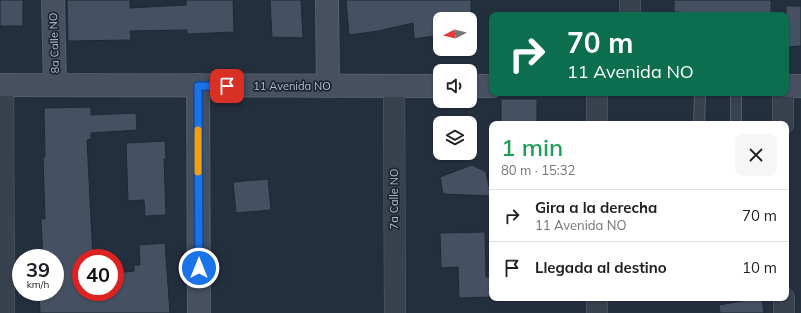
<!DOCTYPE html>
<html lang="es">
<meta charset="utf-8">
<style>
:root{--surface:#fff;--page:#f6f6f6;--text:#202124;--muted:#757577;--line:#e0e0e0}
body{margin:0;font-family:Mulish,sans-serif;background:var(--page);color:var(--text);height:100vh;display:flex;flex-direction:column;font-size:15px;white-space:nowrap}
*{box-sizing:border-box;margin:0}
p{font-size:13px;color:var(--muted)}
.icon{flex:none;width:22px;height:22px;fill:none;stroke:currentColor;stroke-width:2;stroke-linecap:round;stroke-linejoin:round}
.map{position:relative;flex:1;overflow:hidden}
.panel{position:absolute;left:489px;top:121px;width:300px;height:180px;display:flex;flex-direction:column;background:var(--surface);border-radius:8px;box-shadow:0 1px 3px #0004}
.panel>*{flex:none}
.guide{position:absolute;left:489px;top:12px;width:300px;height:84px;border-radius:8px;box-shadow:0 1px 3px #0004;background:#0b6e4f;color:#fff;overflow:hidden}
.needle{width:26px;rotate:263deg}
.buttons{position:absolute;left:433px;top:12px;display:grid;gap:8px}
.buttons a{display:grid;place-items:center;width:44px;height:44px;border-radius:8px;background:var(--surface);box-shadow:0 1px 3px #0004;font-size:20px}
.speed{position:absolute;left:12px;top:249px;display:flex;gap:8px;font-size:20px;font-weight:700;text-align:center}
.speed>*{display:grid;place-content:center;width:52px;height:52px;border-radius:50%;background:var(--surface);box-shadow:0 1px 3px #0004;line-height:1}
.speed small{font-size:10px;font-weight:400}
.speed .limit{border:6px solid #d22;background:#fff;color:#111}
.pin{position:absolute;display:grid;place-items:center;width:34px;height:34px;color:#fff;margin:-17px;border-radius:8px;box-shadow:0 2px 6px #0006}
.me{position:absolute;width:44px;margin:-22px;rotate:0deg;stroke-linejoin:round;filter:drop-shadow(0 0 3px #0008)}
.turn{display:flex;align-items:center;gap:14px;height:84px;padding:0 12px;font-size:18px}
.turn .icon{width:52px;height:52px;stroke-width:2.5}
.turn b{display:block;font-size:28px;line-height:34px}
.round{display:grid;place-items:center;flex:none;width:42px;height:42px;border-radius:8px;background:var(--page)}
.head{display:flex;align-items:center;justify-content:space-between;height:68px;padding:0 12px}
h1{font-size:24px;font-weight:600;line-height:30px;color:#1e9e55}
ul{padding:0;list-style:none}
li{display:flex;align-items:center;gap:12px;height:52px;padding:0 12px;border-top:1px solid var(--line)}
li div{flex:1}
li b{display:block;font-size:15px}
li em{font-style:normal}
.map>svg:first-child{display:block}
</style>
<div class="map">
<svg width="801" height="313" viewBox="0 0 801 313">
<rect width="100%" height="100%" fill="#242f3e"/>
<g fill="#455162" stroke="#1f2835">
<rect x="0" y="0" width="23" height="26"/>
<polygon points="67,0 130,0 130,8 186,5 186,0 233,0 234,32 187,34 187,30 130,31 131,40 68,41"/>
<polygon points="270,0 301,0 303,38 272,37"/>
<polygon points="346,0 471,0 471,19 440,19 440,35 414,39 413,23 378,31 349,35"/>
<polygon points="674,0 771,0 771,15 692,15 692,13 674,12"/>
<polygon points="786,6 801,6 801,46 786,47"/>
<rect x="501" y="99" width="36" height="25"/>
<polygon points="91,107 91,115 136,113 137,130 91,133 91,139 87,140 93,258 81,258 81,292 115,292 115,273 134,271 134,265 140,265 139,245 165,243 170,313 40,313 39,292 55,292 55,258 43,258 41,219 45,219 43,157 45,157 44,108"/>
<polygon points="165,141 166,159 164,159 166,215 145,216 144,200 128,201 126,143"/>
<polygon points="472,165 486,172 491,196 443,194 440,177"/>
<polygon points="268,179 271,210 236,213 233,182"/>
<polygon points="485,232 486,277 492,277 492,297 459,298 458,267 441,268 440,233"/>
<polygon points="759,298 762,298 764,313 720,313 719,305"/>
</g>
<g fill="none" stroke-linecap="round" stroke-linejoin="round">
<defs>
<g id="lane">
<polyline points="699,124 700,93"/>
<polyline points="736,124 736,93"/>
</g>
<g id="street">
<polyline points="630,0 630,15"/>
<polyline points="3,85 4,313"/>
<polyline points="394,86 395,313"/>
<polyline points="597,93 597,124"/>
<polyline points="783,93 783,124"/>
<polyline points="597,298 597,313"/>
<polyline points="784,298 784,313"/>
</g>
<g id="secondary">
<polyline points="53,0 55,85"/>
<polyline points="327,0 328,86"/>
<polyline points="0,85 440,86"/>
<polyline points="198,85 199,313"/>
<polyline points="470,86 492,86"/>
<polyline points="786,86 801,86"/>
</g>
</defs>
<use href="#lane" stroke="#565f6c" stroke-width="12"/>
<use href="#street" stroke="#565f6c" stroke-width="22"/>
<use href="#secondary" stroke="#565f6c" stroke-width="24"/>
<use href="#lane" stroke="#38414e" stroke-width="10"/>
<use href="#street" stroke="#38414e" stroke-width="21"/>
<use href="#secondary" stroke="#465061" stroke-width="22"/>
</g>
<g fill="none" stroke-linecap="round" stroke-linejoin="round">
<defs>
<polyline id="route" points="199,268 198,86 227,86"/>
</defs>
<use href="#route" stroke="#114b97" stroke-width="10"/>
<use href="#route" stroke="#1a73e8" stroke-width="7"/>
<polyline stroke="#f59e0b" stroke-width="7" points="198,130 198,172"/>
</g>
<g text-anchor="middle" stroke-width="3.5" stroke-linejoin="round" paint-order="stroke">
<g font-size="11" fill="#b4bcc9" stroke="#1d2633">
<text transform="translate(54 43) rotate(-92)" y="4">8a Calle NO</text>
<text x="292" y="90">11 Avenida NO</text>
<text transform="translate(394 199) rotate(-90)" y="4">7a Calle NO</text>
</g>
</g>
</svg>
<div class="buttons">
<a><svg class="needle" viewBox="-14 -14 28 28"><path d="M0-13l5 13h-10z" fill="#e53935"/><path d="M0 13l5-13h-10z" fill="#757577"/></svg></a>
<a><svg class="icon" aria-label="sound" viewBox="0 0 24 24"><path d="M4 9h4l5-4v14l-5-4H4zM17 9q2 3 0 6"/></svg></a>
<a><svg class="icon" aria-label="layers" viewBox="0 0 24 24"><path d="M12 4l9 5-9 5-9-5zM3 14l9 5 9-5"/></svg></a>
</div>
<div class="speed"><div>39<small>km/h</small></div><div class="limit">40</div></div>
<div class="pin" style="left:227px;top:86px;background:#d93025"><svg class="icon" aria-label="arrive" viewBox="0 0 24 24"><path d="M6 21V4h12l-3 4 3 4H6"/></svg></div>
<svg class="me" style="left:199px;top:268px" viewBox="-20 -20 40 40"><circle r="17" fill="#1a73e8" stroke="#fff" stroke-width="3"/><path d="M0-11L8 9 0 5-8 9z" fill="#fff"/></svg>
<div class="guide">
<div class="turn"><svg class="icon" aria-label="right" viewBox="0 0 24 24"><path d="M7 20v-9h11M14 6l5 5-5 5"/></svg><div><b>70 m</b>11 Avenida NO</div></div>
</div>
<section class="panel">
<div class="head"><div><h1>1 min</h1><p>80 m · 15:32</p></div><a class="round"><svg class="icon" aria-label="close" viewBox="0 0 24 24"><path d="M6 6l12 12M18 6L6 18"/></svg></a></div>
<ul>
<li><svg class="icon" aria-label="right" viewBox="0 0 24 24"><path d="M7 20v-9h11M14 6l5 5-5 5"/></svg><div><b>Gira a la derecha</b><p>11 Avenida NO</p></div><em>70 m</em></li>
<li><svg class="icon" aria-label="arrive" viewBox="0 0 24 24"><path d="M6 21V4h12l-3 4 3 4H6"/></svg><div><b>Llegada al destino</b></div><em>10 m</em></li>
</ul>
</section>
</div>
